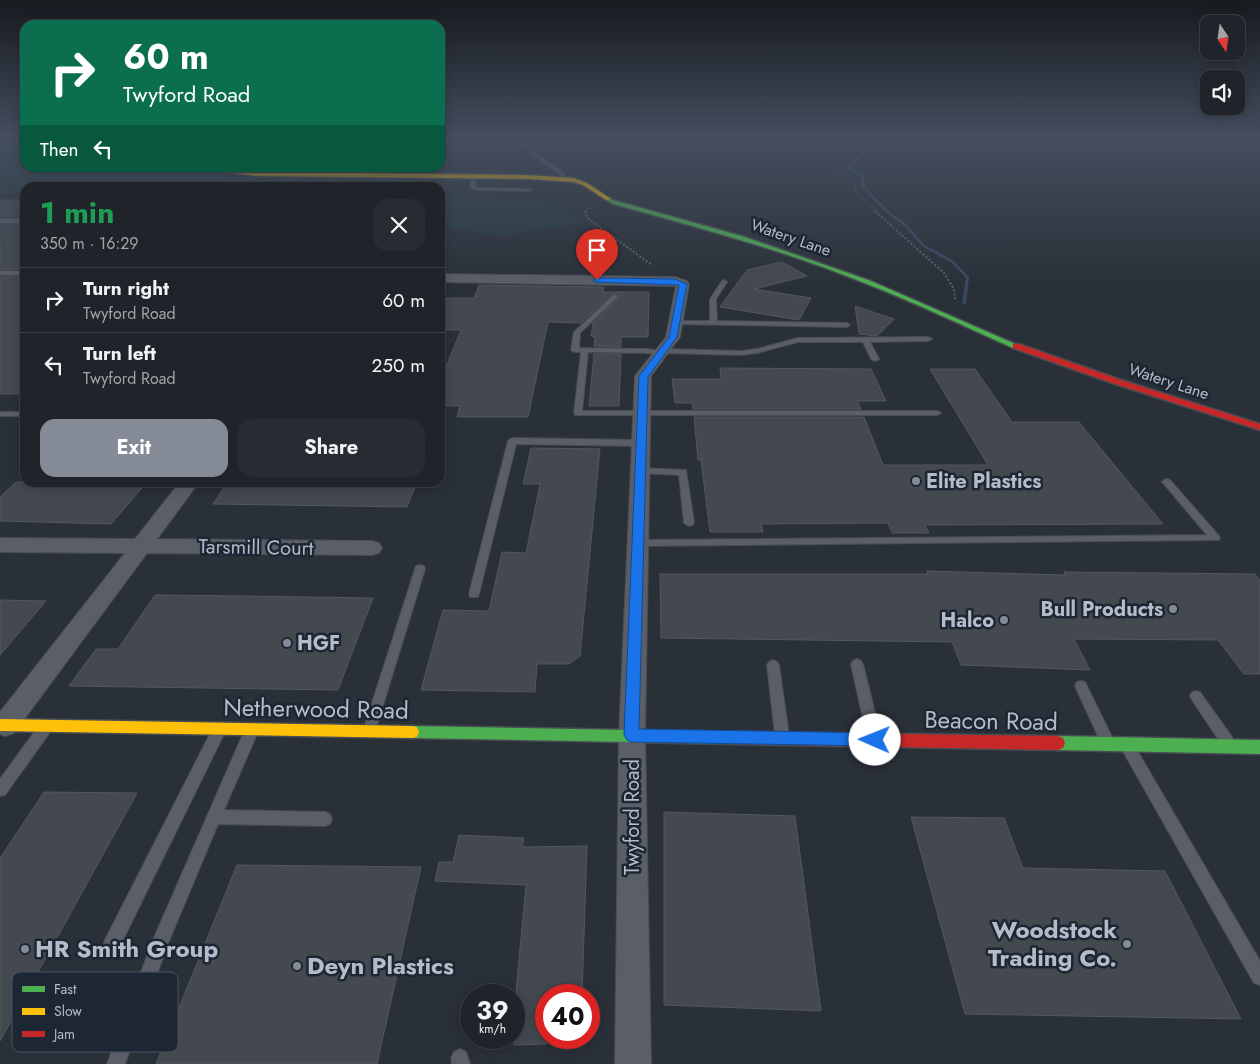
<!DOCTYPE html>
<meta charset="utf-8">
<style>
:root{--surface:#20242a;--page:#282c32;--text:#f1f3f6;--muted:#a2a4a8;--line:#3d4147;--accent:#848b96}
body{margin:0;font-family:Jost,sans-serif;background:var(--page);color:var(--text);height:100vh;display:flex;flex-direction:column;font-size:19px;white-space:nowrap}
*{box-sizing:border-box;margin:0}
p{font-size:16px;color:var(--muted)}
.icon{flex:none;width:28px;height:28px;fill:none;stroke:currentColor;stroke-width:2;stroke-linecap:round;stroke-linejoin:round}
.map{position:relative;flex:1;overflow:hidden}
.drawer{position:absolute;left:20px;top:182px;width:425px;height:305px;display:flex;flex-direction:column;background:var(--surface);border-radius:15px;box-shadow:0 2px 12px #0003,0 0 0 1px var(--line)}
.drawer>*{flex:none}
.banner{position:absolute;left:20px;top:20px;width:425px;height:152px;border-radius:15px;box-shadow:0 2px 12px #0003,0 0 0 1px var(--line);background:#0b6e4f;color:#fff;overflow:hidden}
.needle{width:32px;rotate:167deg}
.buttons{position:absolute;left:1200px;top:15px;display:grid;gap:10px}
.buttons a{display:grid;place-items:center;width:45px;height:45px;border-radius:10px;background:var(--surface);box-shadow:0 2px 12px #0003,0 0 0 1px var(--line);font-size:25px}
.speed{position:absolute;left:460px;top:984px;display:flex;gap:10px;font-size:25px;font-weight:700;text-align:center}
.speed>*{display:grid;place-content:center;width:65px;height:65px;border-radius:50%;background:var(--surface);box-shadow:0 2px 12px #0003,0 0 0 1px var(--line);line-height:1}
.speed small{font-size:12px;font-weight:400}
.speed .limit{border:8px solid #d22;background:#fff;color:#111}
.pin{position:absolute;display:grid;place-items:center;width:42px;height:42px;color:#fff;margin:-51px -21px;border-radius:50% 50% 50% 0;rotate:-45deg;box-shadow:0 0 5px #0007}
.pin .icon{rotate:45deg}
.me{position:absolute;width:55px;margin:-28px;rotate:271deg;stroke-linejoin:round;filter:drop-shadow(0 0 4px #0008)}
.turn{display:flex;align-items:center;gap:18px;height:105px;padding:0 20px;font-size:22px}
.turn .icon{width:65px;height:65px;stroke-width:2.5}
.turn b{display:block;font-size:35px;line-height:42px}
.then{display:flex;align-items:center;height:48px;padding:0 20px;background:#0003;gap:10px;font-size:19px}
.round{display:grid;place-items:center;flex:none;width:52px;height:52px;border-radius:15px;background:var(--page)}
.overview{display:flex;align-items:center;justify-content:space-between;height:85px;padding:0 20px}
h1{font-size:30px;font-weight:700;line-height:38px;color:#1e9e55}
.primary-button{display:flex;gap:10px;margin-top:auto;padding:10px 20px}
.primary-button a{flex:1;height:58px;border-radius:15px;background:var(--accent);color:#fff;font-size:20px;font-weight:700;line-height:58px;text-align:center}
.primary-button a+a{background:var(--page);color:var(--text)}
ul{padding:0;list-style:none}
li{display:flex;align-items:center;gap:15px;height:65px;padding:0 20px;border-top:1px solid var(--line)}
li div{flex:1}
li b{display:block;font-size:19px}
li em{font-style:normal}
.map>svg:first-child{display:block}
</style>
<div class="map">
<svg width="1260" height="1064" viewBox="0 0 1260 1064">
<rect width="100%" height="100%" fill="#2a3038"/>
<g fill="#273a3e">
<polygon points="0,136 23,136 25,168 171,168 229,177 426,179 420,188 25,188 25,193 0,193"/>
<polygon points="440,195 554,203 586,222 502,236 440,227"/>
</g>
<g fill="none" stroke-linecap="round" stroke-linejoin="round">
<polygon fill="#384963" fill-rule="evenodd" points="861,136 885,138 890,136 894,136 872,146 849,169 863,174 866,188 892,214 904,222 925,245 954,261 969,277 966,304 962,303 966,278 952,263 923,247 902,224 890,216 863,189 860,176 845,169 870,144 882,140"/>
</g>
<g fill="#444950" stroke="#52575f">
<rect x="0" y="200" width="25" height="17"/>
<rect x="0" y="225" width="25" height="44"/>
<polygon points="782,262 807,276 754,289 811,298 799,320 720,307 747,270"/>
<rect x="0" y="277" width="25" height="117"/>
<polygon points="479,285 604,287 603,292 649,292 648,337 621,337 621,347 594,346 595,337 591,336 593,323 619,297 619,294 615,292 581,323 548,322 528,417 457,417 460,406 440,406 440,367 446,367 461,330 440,330 440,298 474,298"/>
<polygon points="855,306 894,319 877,336 859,334"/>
<polygon points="594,354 621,354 619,406 589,406"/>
<polygon points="720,368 871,369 886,401 857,401 861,409 693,409 692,403 675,403 672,379 721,379"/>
<polygon points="930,369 975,369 1012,422 1079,422 1163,524 925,525 929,533 892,533 888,523 761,524 763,532 710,532 701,460 698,460 694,417 864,417 883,465 988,465"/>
<polygon points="531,448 600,449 580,656 569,664 537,664 535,692 421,690 443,610 489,611 502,552 526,553 540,484 523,484"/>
<polygon points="16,482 147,482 111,524 0,521 0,497"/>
<polygon points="228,482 417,482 407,507 213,504"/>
<polygon points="927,571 1065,575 1064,572 1255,574 1260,580 1260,674 1244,674 1218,640 1074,639 1090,670 961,665 952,642 661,638 660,574 928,574"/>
<polygon points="155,595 243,596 373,598 338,690 69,686 96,649 118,649"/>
<polygon points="0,600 46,601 0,655"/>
<polygon points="44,792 137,793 0,1041 0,858"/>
<polygon points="664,812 795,816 821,1011 664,1005"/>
<polygon points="911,817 1004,818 1023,868 1165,871 1241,1019 965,1014"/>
<polygon points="459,835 524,838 522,847 587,846 582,995 546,995 546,1044 514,1045 514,1013 526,885 435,881 439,862 453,862"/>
<polygon points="237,865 421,867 377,1064 156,1064"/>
</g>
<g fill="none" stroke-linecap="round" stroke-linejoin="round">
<defs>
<g id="lane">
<polygon points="508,136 513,136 565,174 564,180 560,180 561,175"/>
<polygon points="474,176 476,177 475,186 477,188 530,189 532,190 530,191 476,190 470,187 472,177"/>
<rect x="0" y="219" width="25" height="4"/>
<rect x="0" y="271" width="25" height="4"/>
<polygon points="724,280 727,282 716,299 717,321 847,323 850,325 847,327 674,324 674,322 676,321 710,321 710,299 722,281"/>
<polygon points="615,294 618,296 617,297 580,333 579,348 646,349 661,351 664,349 741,351 757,349 798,338 928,337 932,339 928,341 870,342 879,359 875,361 871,359 863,342 798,342 757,353 741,355 665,353 662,355 646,353 588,352 582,411 937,411 941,413 937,415 575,415 574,413 581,352 575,352 571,350 574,332"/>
<rect x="0" y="412" width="25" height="4"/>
<polygon points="512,438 641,440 645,443 641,446 516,444 479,594 478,597 470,597 469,594 508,441"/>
<polygon points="640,468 686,470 694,523 692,525 689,526 684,523 679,475 637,473 635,471"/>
<polygon points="1167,479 1170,480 1219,536 1220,538 1219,540 638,546 633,543 638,540 1207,535 1164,484 1162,482 1164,480"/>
<polygon points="420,565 424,566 425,569 376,728 375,732 370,734 365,732 364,728 415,569 416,566"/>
<polygon points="857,659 861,661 863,664 881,737 879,741 874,743 869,741 867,737 851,664 853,661"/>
<polygon points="773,660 777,662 779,665 789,735 787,739 782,741 777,739 775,735 767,665 769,662"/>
<polygon points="1081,681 1085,682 1112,737 1114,741 1112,745 1107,747 1102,745 1075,686 1077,682"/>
<polygon points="1196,691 1200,692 1232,737 1234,741 1232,745 1227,747 1222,745 1192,700 1190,696 1192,692"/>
<polygon points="43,725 48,727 50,731 48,735 5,795 0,796 0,779 38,727"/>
<polygon points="218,726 223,728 225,732 117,952 111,954 105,952 103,946 105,940 213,728"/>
<polygon points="250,728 255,730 257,734 224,810 325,812 330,814 332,819 330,824 325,826 218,824 169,941 125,1064 107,1064 153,940 243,734 245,730"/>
<polygon points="1129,743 1134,745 1260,961 1260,985 1254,983 1124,753 1122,749 1124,745"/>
<polygon points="460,1049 466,1052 470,1064 452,1064 451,1058 454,1052"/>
</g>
<g id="street">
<polygon points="440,274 675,277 687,281 689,284 680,337 651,376 645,735 651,1064 615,1064 619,735 635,376 666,337 676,286 440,282"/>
<polygon points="180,482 199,482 157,539 372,541 379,543 382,548 379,553 372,555 147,553 14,733 5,736 0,734 0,712 125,553 0,552 0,538 135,539"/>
</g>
<g id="fast">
<path d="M606 198 745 237 871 281 1020 346 1013 348C964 326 916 303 867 284 784 250 699 228 613 204L606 200Z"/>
<polygon points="412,726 734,732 739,733 741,738 739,743 734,744 412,738 407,737 405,732 407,727"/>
<polygon points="1058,736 1260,740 1260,754 1058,750 1053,748 1051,743 1053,738"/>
</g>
<g id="slow">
<polygon points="200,168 212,168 255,172 528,175 574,178 587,183 611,199 606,200 583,185 573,182 528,179 255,176"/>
<polygon points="0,719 412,726 417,727 419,732 417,737 412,738 0,731"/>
</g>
<g id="jam">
<polygon points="1013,344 1019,344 1121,380 1260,424 1260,430 1115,384 1013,348"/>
<polygon points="734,732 1058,736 1063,738 1065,743 1063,748 1058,750 734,744 729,743 727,738 729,733"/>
</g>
</defs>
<use href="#lane" stroke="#484c53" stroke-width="2"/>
<use href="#street" stroke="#484c53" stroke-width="2"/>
<use href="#fast" stroke="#484c53" stroke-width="3"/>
<use href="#slow" stroke="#484c53" stroke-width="3"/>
<use href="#jam" stroke="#484c53" stroke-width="3"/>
<g stroke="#5d636a" stroke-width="1" stroke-dasharray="2 2" stroke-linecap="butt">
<polyline points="855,136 865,140 837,171 852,179 856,191 876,212"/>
<polyline points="586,212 585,210 592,208"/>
</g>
<g stroke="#5d636a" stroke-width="2" stroke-dasharray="2 2" stroke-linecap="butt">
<polyline points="585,211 587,218 652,265"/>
<polyline points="875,211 944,273 954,289 955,300"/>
</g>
<use href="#lane" fill="#5a5e66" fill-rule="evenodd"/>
<use href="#street" fill="#5a5e66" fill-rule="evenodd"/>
<use href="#fast" fill="#4caf50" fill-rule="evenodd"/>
<use href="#slow" fill="#ffc107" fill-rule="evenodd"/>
<use href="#jam" fill="#c62828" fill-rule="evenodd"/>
</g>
<linearGradient id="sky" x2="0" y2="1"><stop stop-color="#171a1f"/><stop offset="0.48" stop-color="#444e5e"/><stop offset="1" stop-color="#444e5e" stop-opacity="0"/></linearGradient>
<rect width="1260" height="285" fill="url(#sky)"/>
<polygon fill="#1a73e8" stroke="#114b97" points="597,278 675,279 687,284 677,337 648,377 639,729 875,733 880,735 882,740 880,745 875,746 632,742 627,740 624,735 639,376 669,337 679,285 594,282 594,279"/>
<g fill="#848b96" stroke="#1d2633" stroke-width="2">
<circle cx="916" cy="481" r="5"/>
<circle cx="1173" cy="609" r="5"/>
<circle cx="1004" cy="620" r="5"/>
<circle cx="287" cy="643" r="5"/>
<circle cx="1127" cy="944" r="5"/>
<circle cx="25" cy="949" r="5"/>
<circle cx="297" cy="966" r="5"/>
</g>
<g text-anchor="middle" stroke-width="5" stroke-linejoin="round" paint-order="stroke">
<g font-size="16" fill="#b4bcc9" stroke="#1d2633">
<text transform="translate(791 237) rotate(19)" y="6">Watery Lane</text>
<text transform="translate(1169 381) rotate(18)" y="6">Watery Lane</text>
</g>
<g font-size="20" font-weight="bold" fill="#b4bcc9" stroke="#1d2633" text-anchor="start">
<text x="926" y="488">Elite Plastics</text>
<text x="1163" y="616" text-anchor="end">Bull Products</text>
<text x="994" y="627" text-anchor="end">Halco</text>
<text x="297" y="650">HGF</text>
</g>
<g font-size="20" fill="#b4bcc9" stroke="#1d2633">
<text transform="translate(256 547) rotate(1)" y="7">Tarsmill Court</text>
<text transform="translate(632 817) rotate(-90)" y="7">Twyford Road</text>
</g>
<g font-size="24" fill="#b4bcc9" stroke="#1d2633">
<text transform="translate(316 709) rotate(1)" y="8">Netherwood Road</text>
<text transform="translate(991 721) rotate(1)" y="8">Beacon Road</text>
</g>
<g font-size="24" font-weight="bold" fill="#b4bcc9" stroke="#1d2633" text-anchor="start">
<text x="1117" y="938" text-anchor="end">Woodstock<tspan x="1117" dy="28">Trading Co.</tspan></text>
<text x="35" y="957">HR Smith Group</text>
<text x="307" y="974">Deyn Plastics</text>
</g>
</g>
<rect x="12" y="972" width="166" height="80" rx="8" fill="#1d2633" stroke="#4a5360" stroke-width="1"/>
<rect x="22" y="986" width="23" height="6" fill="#4caf50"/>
<rect x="22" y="1008" width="23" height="7" fill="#ffc107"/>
<rect x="22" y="1031" width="23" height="6" fill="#c62828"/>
<g font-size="14" fill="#b4bcc9">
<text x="54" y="994">Fast</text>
<text x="54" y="1016">Slow</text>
<text x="54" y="1039">Jam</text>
</g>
</svg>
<div class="buttons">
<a><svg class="needle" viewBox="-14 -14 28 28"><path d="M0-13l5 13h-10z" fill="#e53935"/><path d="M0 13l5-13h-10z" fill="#a2a4a8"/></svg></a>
<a><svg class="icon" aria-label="sound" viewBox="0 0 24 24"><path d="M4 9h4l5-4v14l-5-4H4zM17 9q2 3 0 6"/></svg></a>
</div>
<div class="speed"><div>39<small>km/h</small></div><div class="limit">40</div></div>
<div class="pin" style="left:597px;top:280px;background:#d93025"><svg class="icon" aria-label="arrive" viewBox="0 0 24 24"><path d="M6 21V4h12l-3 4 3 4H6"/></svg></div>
<svg class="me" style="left:875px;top:740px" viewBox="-20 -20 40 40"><circle r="19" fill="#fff"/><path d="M0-13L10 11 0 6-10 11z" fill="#1a73e8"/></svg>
<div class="banner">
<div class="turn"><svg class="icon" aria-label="right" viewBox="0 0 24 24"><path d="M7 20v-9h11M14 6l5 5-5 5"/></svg><div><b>60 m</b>Twyford Road</div></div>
<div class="then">Then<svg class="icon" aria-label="left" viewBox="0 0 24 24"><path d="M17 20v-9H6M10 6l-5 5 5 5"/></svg></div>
</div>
<section class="drawer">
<div class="overview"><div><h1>1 min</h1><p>350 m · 16:29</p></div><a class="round"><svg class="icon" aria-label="close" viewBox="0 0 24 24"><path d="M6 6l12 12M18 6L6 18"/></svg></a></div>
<ul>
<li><svg class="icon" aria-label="right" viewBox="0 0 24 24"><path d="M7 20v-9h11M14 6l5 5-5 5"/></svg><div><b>Turn right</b><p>Twyford Road</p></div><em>60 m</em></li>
<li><svg class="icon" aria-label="left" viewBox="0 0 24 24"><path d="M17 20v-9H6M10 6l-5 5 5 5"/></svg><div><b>Turn left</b><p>Twyford Road</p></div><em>250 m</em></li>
</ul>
<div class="primary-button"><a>Exit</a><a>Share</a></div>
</section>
</div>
